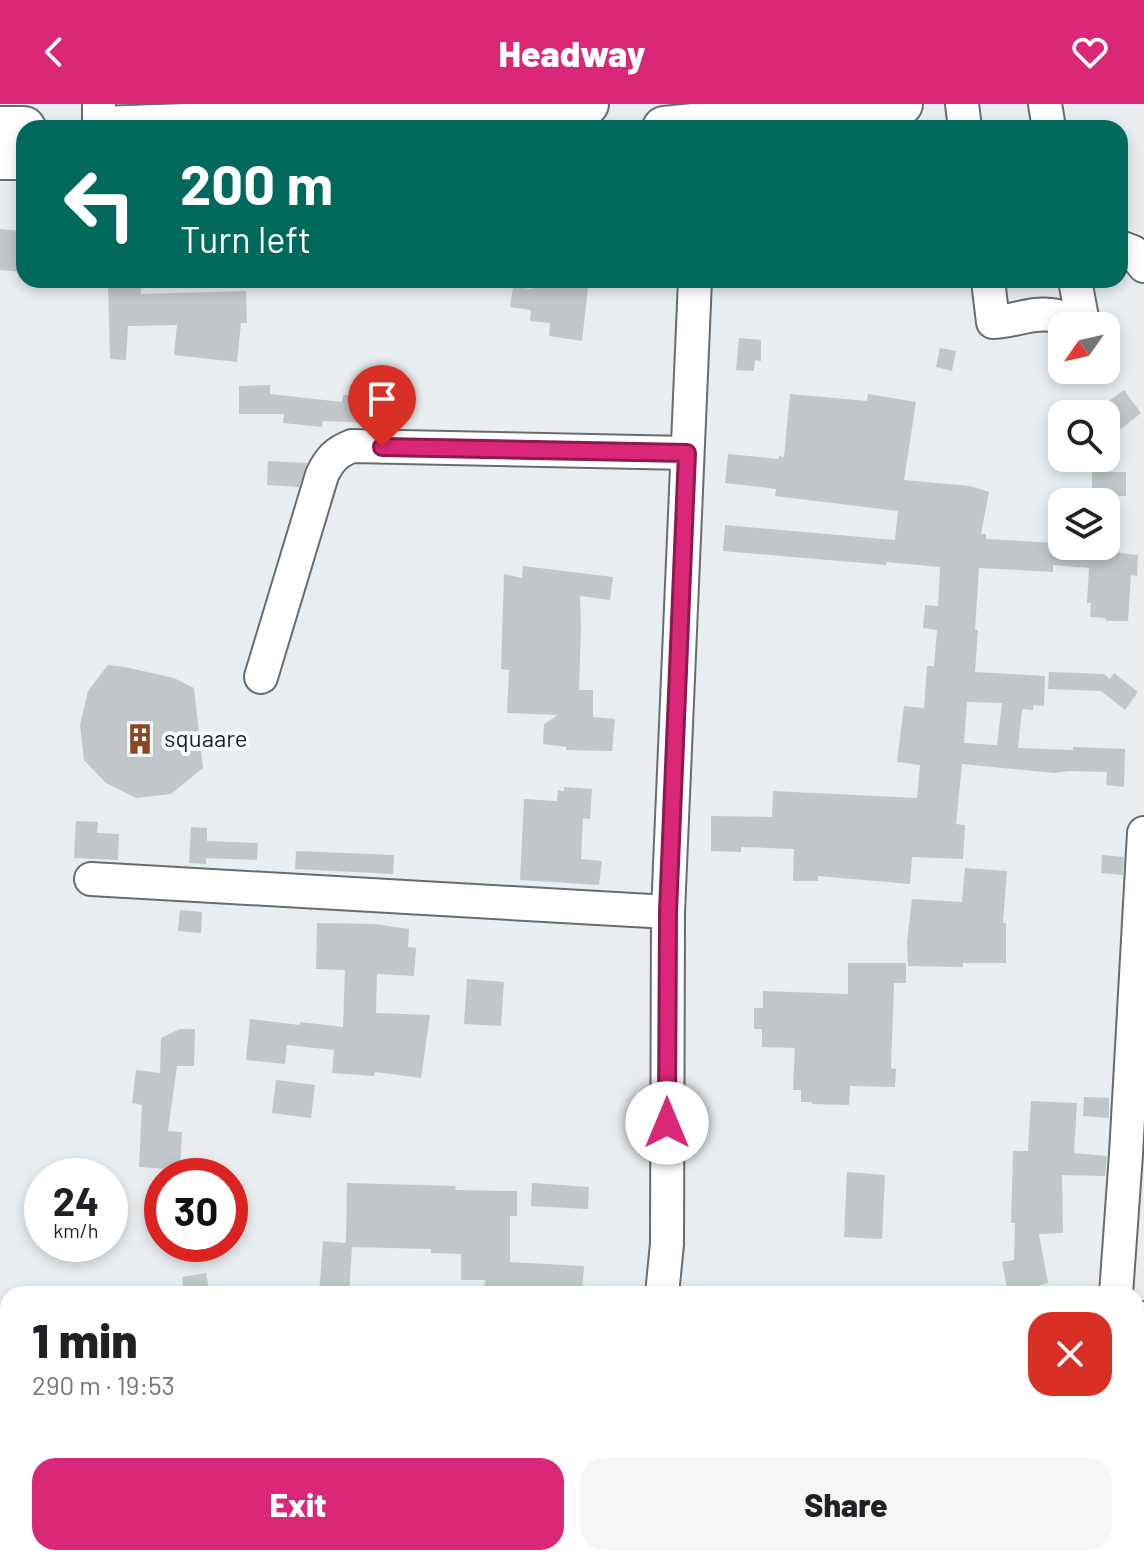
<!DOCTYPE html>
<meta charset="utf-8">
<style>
:root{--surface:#fff;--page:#f6f6f6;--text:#202124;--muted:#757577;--accent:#db2777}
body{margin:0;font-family:Barlow,sans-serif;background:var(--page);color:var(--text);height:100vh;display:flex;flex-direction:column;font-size:30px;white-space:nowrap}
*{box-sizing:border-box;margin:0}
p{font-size:26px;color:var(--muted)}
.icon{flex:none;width:44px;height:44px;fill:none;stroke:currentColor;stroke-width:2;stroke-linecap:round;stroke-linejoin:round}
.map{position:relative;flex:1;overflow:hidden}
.panel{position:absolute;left:0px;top:1182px;width:1144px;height:280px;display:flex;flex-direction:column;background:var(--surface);border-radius:24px 24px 0 0;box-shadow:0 4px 12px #0003}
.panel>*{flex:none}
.banner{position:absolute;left:16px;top:16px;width:1112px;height:168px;border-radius:24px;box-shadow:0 4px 12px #0003;background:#00695c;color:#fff;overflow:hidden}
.needle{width:52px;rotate:236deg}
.tools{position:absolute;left:1048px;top:208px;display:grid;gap:16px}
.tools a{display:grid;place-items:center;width:72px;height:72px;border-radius:16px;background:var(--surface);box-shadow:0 4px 12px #0003;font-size:40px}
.speed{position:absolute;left:24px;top:1054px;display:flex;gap:16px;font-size:40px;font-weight:700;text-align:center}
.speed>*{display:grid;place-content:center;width:104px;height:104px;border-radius:50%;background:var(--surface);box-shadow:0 4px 12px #0003;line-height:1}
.speed small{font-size:20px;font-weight:400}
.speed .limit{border:12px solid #d22;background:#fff;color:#111}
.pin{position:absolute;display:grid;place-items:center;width:68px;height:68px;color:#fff;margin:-82px -34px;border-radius:50% 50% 50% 0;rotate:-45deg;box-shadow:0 0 8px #0007}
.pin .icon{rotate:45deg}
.me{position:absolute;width:88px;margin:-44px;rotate:0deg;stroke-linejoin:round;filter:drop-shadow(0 0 6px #0008)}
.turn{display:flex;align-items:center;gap:28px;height:168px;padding:0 32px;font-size:36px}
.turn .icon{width:104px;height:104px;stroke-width:2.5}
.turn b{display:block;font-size:56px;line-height:68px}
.round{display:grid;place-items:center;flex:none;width:84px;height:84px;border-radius:24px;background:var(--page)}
.overview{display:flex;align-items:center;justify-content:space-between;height:136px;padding:0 32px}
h1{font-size:48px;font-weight:800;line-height:60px}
.primary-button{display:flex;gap:16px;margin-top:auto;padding:16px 32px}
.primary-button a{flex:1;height:92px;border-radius:24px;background:var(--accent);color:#fff;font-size:32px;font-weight:800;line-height:92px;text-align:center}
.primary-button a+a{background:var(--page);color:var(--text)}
header{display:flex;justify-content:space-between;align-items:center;height:104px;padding:0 32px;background:var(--accent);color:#fff;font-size:36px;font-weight:800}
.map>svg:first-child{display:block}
</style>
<header><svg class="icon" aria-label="back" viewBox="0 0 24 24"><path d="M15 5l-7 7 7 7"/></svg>Headway<svg class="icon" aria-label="heart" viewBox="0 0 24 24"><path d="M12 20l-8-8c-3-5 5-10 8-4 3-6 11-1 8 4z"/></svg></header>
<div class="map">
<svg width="1144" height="1462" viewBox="0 0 1144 1462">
<rect width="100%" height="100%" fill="#e7edf0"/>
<g fill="#c0c6c9" fill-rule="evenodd">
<polygon points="0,125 24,127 24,168 0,166"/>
<polygon points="531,176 589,176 582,237 549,232 550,219 530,217 531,206 510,203 513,183 531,185"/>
<polygon points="141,179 141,190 246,187 247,219 241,219 237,258 174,251 177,221 128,222 126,256 110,255 108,180"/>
<polygon points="739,234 761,236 761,257 755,256 754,267 736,266"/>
<polygon points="940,244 956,247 952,267 936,263"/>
<polygon points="270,281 270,290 342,298 343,291 375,292 373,319 323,317 322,323 283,319 284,310 239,310 239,282"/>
<polygon points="1124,286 1141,309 1121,325 1103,301"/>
<path d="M790 290 867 297 868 290 916 298 904 376 970 382 989 388 981 430H986V435L1055 439 1054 441 1138 451 1137 472 1131 471 1128 517H1107L1105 514 1090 513 1091 499H1087L1089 464 1053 461V468L979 464 975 526H978L975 568 1045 572 1044 602 1033 601V606L1022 605 1018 644 1073 646V643L1125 645 1124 683 1106 681 1107 668 1069 667 1054 669 962 660 956 720 965 721 963 755 912 753 910 780 818 772V777H793L794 745 741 743V748L711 747V712L772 713 773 687 917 694 920 661 897 658 904 602 924 604 927 562H934L937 526 923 524 925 501 938 502 940 463 886 458V461L723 447 725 421 895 436 898 407 775 392 776 385 725 379 728 350 779 355V352L784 353ZM967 598 1002 599 997 641 964 639Z"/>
<polygon points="268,357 307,359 299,383 267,381"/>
<rect x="1092" y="368" width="34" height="24"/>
<polygon points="523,462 613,473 610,496 580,492 581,523 579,586 593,586 593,613 615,615 612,647 566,646 566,643 543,640 544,620 558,611 507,609 509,566 501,565 504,470 522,474"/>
<polygon points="108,561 125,563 174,574 194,584 203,664 171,690 136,694 106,679 84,656 80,621 88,587"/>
<polygon points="1049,568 1104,570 1110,575 1114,569 1138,588 1125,606 1101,587 1048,585"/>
<polygon points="564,683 592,685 590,715 583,714 581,755 602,757 599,781 520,776 524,695 557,697 558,686 564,687"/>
<polygon points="76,717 98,718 97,729 119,730 118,756 74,754"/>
<polygon points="191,723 207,724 207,737 258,739 257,756 206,754 206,760 189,759"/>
<polygon points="296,747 394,751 393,770 295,765"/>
<polygon points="1102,751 1124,753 1123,771 1101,769"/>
<polygon points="965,764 1007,767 1003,819 1006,819 1006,859 963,859 963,863 908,862 907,838 912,795 962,798"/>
<polygon points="180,806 202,808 201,829 178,827"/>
<polygon points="317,819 375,820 409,825 408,843 416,844 414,872 377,870 376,909 430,911 421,974 375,968 374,972 332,969 334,946 287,941 285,960 246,956 250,915 300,921 300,918 343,923 345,866 316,865"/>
<polygon points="848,859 906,859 906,879 894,879 891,964 896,965 895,983 850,982 849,1001 812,1000 812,998 801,998 801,986 793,986 795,944 762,943 762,925 754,925 754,904 763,904 763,887 848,890"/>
<polygon points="467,875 504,878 501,922 464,920"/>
<polygon points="180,925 195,925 194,962 177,962 168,1027 182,1028 180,1066 139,1063 142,1001 132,999 136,966 160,969 161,934"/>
<polygon points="276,976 315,981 311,1014 272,1009"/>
<polygon points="1084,993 1109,994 1109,1014 1083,1012"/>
<polygon points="1031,997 1077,999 1074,1049 1107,1052 1105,1072 1062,1071 1063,1129 1039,1130 1048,1179 1040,1181 1042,1190 1008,1190 1002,1158 1014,1156 1015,1119 1011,1119 1013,1047 1028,1047"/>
<polygon points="847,1068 885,1071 882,1135 844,1133"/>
<polygon points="347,1079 456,1082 455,1086 517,1087 517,1112 510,1112 510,1158 584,1162 582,1190 484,1190 485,1176 461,1176 461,1150 431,1149 431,1145 352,1143 349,1190 319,1190 323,1137 346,1139"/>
<polygon points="532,1079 589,1083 588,1105 531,1102"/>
<polygon points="206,1169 210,1190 184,1190 182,1173"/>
</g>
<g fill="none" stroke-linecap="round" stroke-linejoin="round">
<defs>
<g id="minor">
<polyline points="99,0 99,24"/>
<polyline points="962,0 965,24"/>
<polyline points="1045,0 1049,24"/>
<polyline points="1120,143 1133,148 1144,162"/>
<path d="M988 176 993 218C1012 218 1031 208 1051 211 1063 212 1069 219 1082 214L1075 176"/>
<path d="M261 573 322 371C329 356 336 348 352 342L687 349"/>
<polyline points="91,775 668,808"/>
<polyline points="662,1190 667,1140 668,808 695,176"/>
<polyline points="1116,1190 1126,1050 1144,729"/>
<polyline points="1136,1217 1144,1214"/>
<polyline points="72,1454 75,1462"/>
<polyline points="987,1454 989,1462"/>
</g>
<g id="major">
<polyline points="0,24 24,24"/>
<path d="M104 24C265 18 427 14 587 0"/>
<polyline points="664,24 901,0"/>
<polyline points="0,54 24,54"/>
</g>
</defs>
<use href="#minor" stroke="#676d6f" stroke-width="36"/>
<use href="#major" stroke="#676d6f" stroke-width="46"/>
<use href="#minor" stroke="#fff" stroke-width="32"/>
<use href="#major" stroke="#fff" stroke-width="42"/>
</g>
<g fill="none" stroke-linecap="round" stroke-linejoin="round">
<defs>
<polyline id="route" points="382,343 687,349 668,808 667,1019"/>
</defs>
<use href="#route" stroke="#8e194d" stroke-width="20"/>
<use href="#route" stroke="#db2777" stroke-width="14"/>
</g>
<defs>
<symbol id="building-bare" viewBox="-9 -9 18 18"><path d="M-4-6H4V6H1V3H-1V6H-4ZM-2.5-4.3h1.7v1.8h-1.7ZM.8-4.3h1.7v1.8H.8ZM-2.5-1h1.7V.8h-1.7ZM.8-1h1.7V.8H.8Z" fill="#8d4524" stroke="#f4fbfd" stroke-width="2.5" paint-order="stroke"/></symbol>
</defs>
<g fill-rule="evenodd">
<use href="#building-bare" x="118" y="613" width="44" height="44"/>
</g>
<g text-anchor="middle" stroke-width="8" stroke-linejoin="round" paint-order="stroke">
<g font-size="24" fill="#1d2021" stroke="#f4fbfd" text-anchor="start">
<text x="164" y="643">squaare</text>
</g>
</g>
</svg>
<div class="tools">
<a><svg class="needle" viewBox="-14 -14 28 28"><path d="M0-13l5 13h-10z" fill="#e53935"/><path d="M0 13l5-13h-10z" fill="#757577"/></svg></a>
<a><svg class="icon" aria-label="search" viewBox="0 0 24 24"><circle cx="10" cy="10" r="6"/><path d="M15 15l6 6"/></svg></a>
<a><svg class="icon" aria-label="layers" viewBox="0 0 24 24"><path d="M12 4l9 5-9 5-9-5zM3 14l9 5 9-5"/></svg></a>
</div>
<div class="speed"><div>24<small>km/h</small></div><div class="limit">30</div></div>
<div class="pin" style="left:382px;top:343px;background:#d93025"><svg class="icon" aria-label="arrive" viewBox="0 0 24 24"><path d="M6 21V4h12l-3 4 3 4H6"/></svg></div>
<svg class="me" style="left:667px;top:1019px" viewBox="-20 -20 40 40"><circle r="19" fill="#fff"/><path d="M0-13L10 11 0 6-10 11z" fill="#db2777"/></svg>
<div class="banner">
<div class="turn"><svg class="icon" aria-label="left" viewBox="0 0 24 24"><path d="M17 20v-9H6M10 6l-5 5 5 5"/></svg><div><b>200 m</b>Turn left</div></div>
</div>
<section class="panel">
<div class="overview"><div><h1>1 min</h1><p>290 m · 19:53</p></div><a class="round" style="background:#d93025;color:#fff"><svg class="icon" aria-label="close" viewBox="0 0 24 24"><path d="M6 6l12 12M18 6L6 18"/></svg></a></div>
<div class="primary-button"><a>Exit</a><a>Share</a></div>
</section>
</div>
